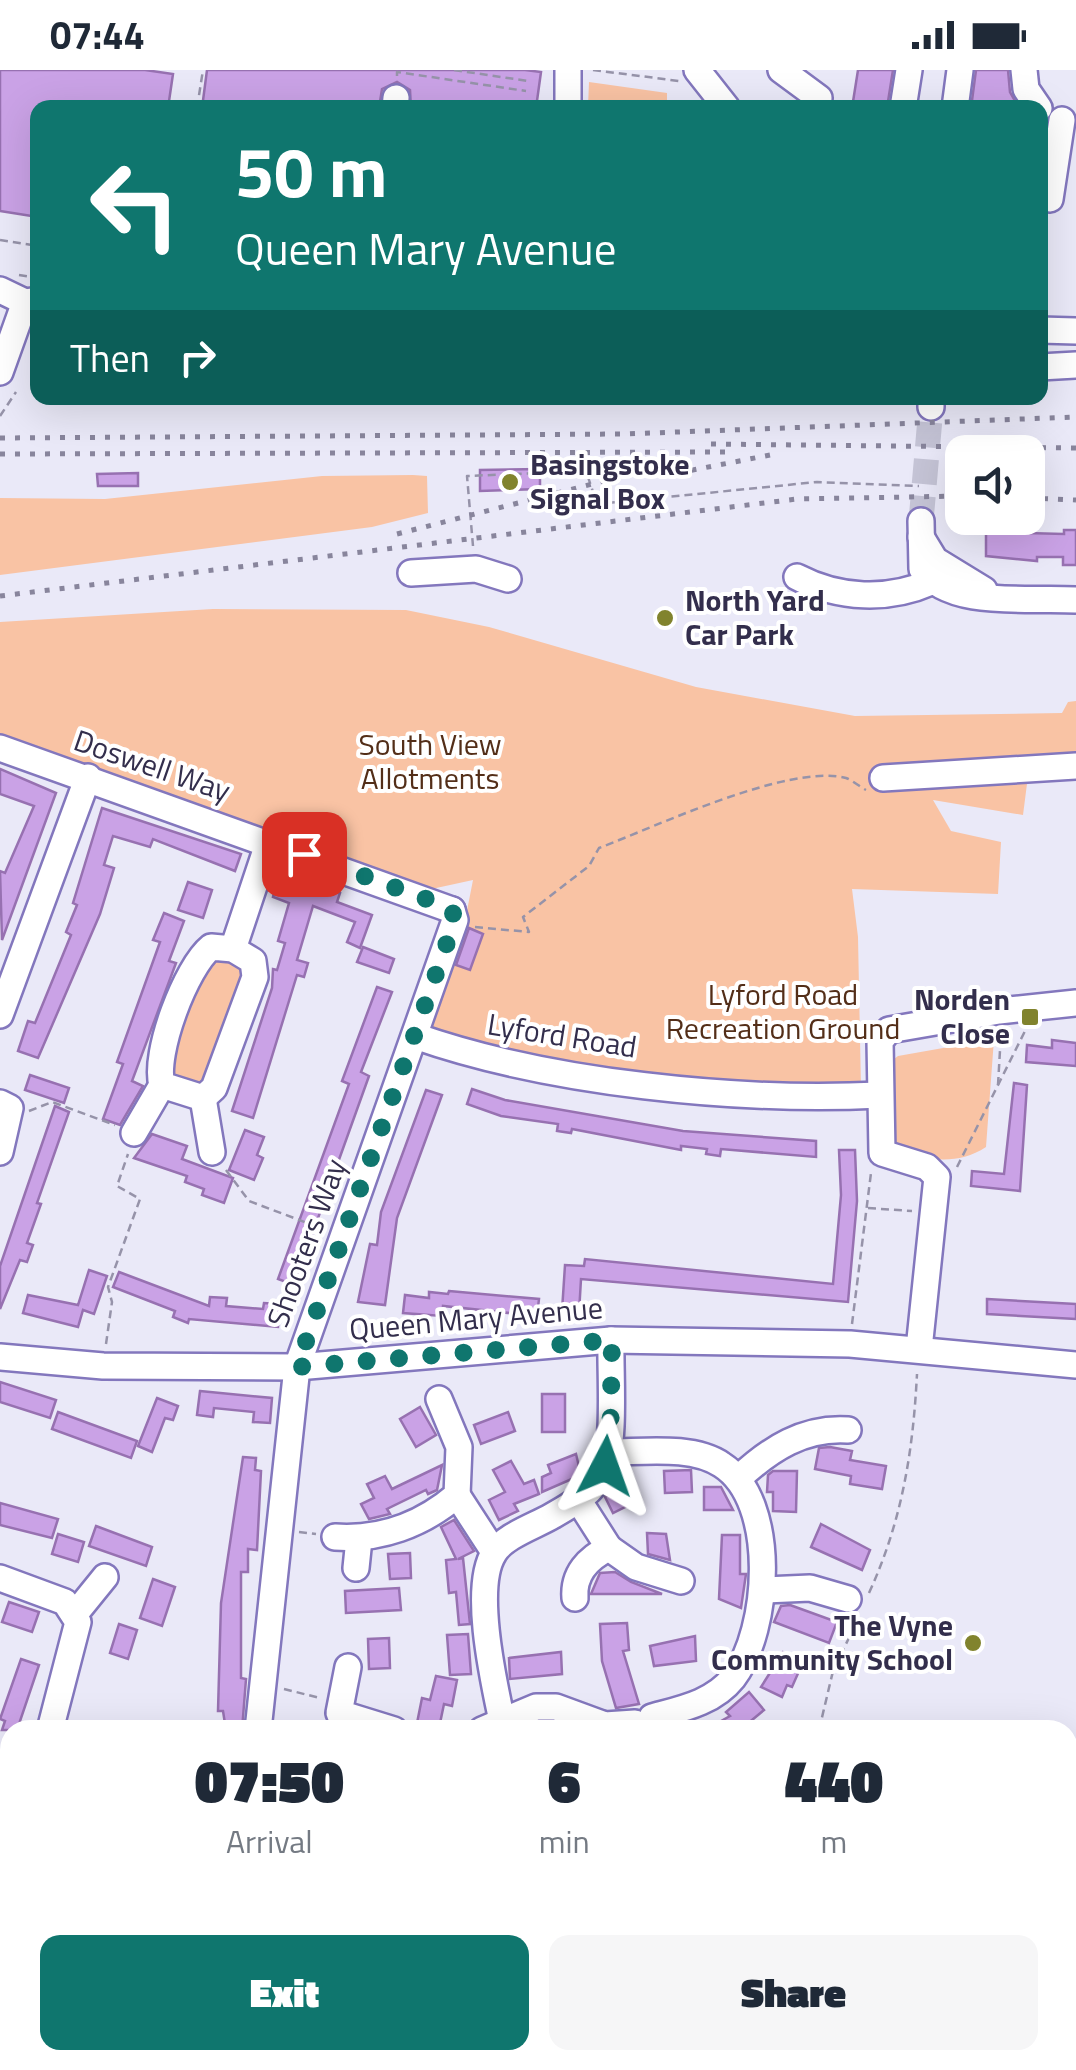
<!DOCTYPE html>
<style>
:root{--surface:#fff;--page:#f6f6f7;--text:#1f2937;--muted:#747a83;--accent:#0f766e}
body{margin:0;font-family:"Titillium Web",sans-serif;background:var(--page);color:var(--text);height:100vh;display:flex;flex-direction:column;font-size:38px;white-space:nowrap}
*{box-sizing:border-box;margin:0}
p{font-size:32px;color:var(--muted)}
.icon{flex:none;width:55px;height:55px;fill:none;stroke:currentColor;stroke-width:2;stroke-linecap:round;stroke-linejoin:round}
.map{position:relative;flex:1;overflow:hidden}
.sheet{position:absolute;left:0px;top:1650px;width:1078px;height:350px;display:flex;flex-direction:column;background:var(--surface);border-radius:30px 30px 0 0;box-shadow:0 10px 40px #0002}
.sheet>*{flex:none}
.banner{position:absolute;left:30px;top:30px;width:1018px;height:305px;border-radius:20px;box-shadow:0 10px 40px #0002;background:#0f766e;color:#fff;overflow:hidden}
.fabs{position:absolute;left:945px;top:365px;display:grid;gap:20px}
.fabs a{display:grid;place-items:center;width:100px;height:100px;border-radius:20px;background:var(--surface);box-shadow:0 10px 40px #0002;font-size:50px}
.pin{position:absolute;display:grid;place-items:center;width:85px;height:85px;color:#fff;margin:-42px;border-radius:20px;box-shadow:0 5px 15px #0006}
.me{position:absolute;width:110px;margin:-55px;rotate:4deg;stroke-linejoin:round;filter:drop-shadow(0 0 8px #0008)}
.turn{display:flex;align-items:center;gap:35px;height:210px;padding:0 40px;font-size:45px}
.turn .icon{width:130px;height:130px;stroke-width:2.5}
.turn b{display:block;font-size:70px;line-height:85px}
.then{display:flex;align-items:center;height:95px;padding:0 40px;background:#0003;gap:20px;font-size:38px}
.eta{display:flex;justify-content:space-evenly;align-items:center;height:170px;text-align:center}
.eta b{font-size:60px;font-weight:800;line-height:70px}
.button{display:flex;gap:20px;margin-top:auto;padding:20px 40px}
.button a{flex:1;height:115px;border-radius:20px;background:var(--accent);color:#fff;font-size:40px;font-weight:800;line-height:115px;text-align:center}
.button a+a{background:var(--page);color:var(--text)}
.status{display:flex;justify-content:space-between;align-items:center;height:70px;padding:0 50px;background:var(--surface);direction:ltr}
.status svg{height:28px;fill:currentColor}
.map>svg:first-child{display:block}
</style>
<div class="status"><b>07:44</b><svg viewBox="0 0 49 12"><path d="M0 12V9h3v3zM5 12V6h3v6zM10 12V3h3v9zM15 12V0h3v12zM26 1h20v11H26zM47 4h2v5h-2z"/></svg></div>
<div class="map">
<svg width="1076" height="2000" viewBox="0 0 1076 2000">
<rect width="100%" height="100%" fill="#eae9f8"/>
<g fill="#f9c3a4">
<polygon points="589,12 667,23 667,37 588,37"/>
<polygon points="413,405 427,406 428,443 372,457 0,505 0,428 105,429 322,406"/>
<polygon points="213,539 406,540 489,557 696,617 855,646 1062,643 1068,632 1076,631 1076,689 1028,706 1023,745 933,730 951,761 1001,772 998,824 852,819 858,867 861,1019 684,1012 424,969 464,856 473,810 427,820 0,666 0,552"/>
<polygon points="210,883 247,895 202,1016 171,1007 170,989"/>
<path d="M994 969 986 1077C954 1098 922 1088 888 1079L889 993 898 986Z"/>
</g>
<g fill="#caa2e6" stroke="#9771b1" stroke-width="2.5">
<polygon points="0,0 145,0 173,4 168,38 38,38 38,147 0,141"/>
<polygon points="207,0 525,0 541,2 536,38 411,38 410,20 397,12 382,19 379,38 202,38"/>
<polygon points="858,0 893,0 887,38 852,38"/>
<polygon points="976,0 1008,0 1010,22 1019,38 971,38"/>
<polygon points="540,399 540,419 480,421 480,400"/>
<polygon points="138,403 138,416 98,416 97,404"/>
<polygon points="1064,460 1076,460 1076,495 1063,495 1063,487 1037,487 1037,491 986,486 986,462 1064,464"/>
<polygon points="0,699 56,723 2,870 0,801 5,803 34,736 0,724"/>
<polygon points="102,738 241,784 235,801 153,769 150,777 113,766 104,795 114,798 100,844 38,988 18,981 28,951 35,953 71,865 66,862 77,835 73,833"/>
<polygon points="279,800 340,823 337,832 372,845 360,878 347,872 355,852 313,836 297,890 308,893 304,907 297,905 253,1048 232,1041 272,918 273,899 277,900 285,873 278,871 289,833 273,827"/>
<polygon points="188,812 212,820 203,848 178,840"/>
<polygon points="164,843 184,851 169,891 176,893 132,1011 143,1016 120,1055 103,1049 123,994 117,992 160,872 153,870"/>
<polygon points="469,858 483,864 470,900 456,895"/>
<polygon points="363,877 394,889 389,903 357,892"/>
<polygon points="377,917 392,922 361,1002 369,1006 294,1215 278,1209 349,1014 342,1011"/>
<polygon points="1052,970 1076,973 1076,996 1026,992 1027,975 1052,978"/>
<polygon points="30,1005 69,1018 64,1033 25,1020"/>
<polygon points="1014,1013 1027,1015 1020,1121 971,1116 972,1101 1004,1104"/>
<polygon points="472,1019 505,1030 683,1061 816,1071 816,1087 721,1079 720,1086 706,1084 707,1079 681,1076 681,1080 572,1059 571,1063 557,1061 558,1054 501,1046 467,1034"/>
<polygon points="426,1020 442,1025 397,1148 385,1235 358,1232 370,1174 377,1175 381,1142"/>
<polygon points="55,1036 69,1042 37,1133 41,1134 27,1173 33,1175 27,1192 20,1190 0,1239 0,1196"/>
<polygon points="245,1060 264,1067 257,1085 263,1088 254,1110 229,1100"/>
<polygon points="152,1064 187,1076 182,1089 233,1108 224,1133 202,1125 204,1119 185,1112 187,1106 134,1088"/>
<polygon points="839,1080 855,1080 857,1131 848,1232 581,1209 579,1243 562,1241 565,1195 584,1196 585,1189 833,1214 841,1125"/>
<polygon points="89,1200 107,1206 94,1244 83,1240 78,1257 23,1243 28,1225 78,1235"/>
<polygon points="119,1202 209,1236 210,1227 227,1228 226,1236 263,1239 264,1233 280,1234 278,1257 189,1249 188,1253 173,1247 175,1241 113,1217"/>
<polygon points="449,1221 539,1229 537,1246 443,1236 442,1246 403,1243 405,1225 429,1228 429,1222 448,1224"/>
<polygon points="987,1229 1076,1234 1076,1249 987,1244"/>
<polygon points="0,1312 56,1330 50,1348 0,1332"/>
<polygon points="200,1321 272,1328 270,1353 253,1352 254,1342 214,1338 213,1347 197,1345"/>
<rect x="542" y="1324" width="23" height="38"/>
<polygon points="157,1328 178,1336 173,1350 165,1348 152,1382 138,1376"/>
<polygon points="420,1337 436,1365 416,1377 400,1349"/>
<polygon points="58,1342 137,1371 131,1388 52,1359"/>
<polygon points="508,1342 515,1361 481,1374 474,1355"/>
<polygon points="830,1377 852,1381 850,1390 886,1396 882,1419 850,1414 851,1406 815,1399 819,1378"/>
<polygon points="576,1384 581,1405 542,1422 542,1407 551,1403 548,1395"/>
<polygon points="243,1387 256,1388 255,1400 261,1401 257,1480 248,1479 248,1502 241,1502 241,1608 246,1609 242,1660 226,1660 223,1641 218,1641 221,1533"/>
<polygon points="511,1391 524,1414 534,1410 539,1424 514,1434 518,1441 499,1450 489,1430 505,1422 493,1400"/>
<polygon points="442,1395 437,1420 428,1424 426,1420 387,1439 390,1444 369,1449 361,1434 374,1428 367,1414 385,1406 392,1419"/>
<polygon points="691,1400 692,1422 665,1423 664,1401"/>
<polygon points="773,1401 797,1401 796,1442 773,1441 773,1422 767,1422 768,1405"/>
<polygon points="631,1410 635,1432 613,1443 605,1427"/>
<polygon points="704,1417 721,1417 733,1440 704,1440"/>
<polygon points="0,1433 58,1449 52,1468 0,1455"/>
<polygon points="454,1450 474,1481 458,1489 463,1488 470,1554 459,1555 456,1522 449,1523 446,1490 456,1489 441,1457"/>
<polygon points="821,1454 870,1480 862,1500 811,1477"/>
<polygon points="96,1456 152,1477 146,1496 89,1476"/>
<polygon points="647,1463 666,1464 670,1490 648,1484"/>
<polygon points="58,1464 84,1472 78,1492 52,1484"/>
<polygon points="722,1465 740,1465 740,1504 746,1504 741,1538 719,1529"/>
<polygon points="410,1483 411,1508 390,1509 388,1484"/>
<polygon points="615,1502 631,1512 662,1524 591,1524 600,1503"/>
<polygon points="153,1509 175,1517 162,1556 140,1548"/>
<polygon points="399,1518 401,1540 346,1543 345,1521"/>
<polygon points="9,1532 39,1542 32,1562 2,1552"/>
<polygon points="790,1535 837,1552 829,1573 774,1552 781,1536"/>
<polygon points="627,1553 629,1580 623,1581 639,1634 616,1638 602,1591 600,1554"/>
<polygon points="119,1554 137,1560 128,1589 110,1583"/>
<polygon points="468,1564 471,1604 450,1605 447,1565"/>
<polygon points="695,1566 696,1591 654,1596 650,1576"/>
<polygon points="389,1568 390,1598 369,1599 368,1569"/>
<polygon points="561,1582 562,1604 510,1609 509,1588"/>
<polygon points="783,1582 803,1592 792,1617 787,1615 782,1627 761,1617"/>
<polygon points="21,1589 39,1595 17,1660 2,1660 5,1651 0,1649"/>
<polygon points="436,1606 457,1610 452,1636 444,1634 439,1658 417,1653 422,1628 430,1630"/>
<polygon points="749,1622 764,1640 740,1660 705,1660 730,1646 726,1642"/>
</g>
<g fill="none" stroke-linecap="round" stroke-linejoin="round">
<polyline stroke="#c5c4d6" stroke-width="25" stroke-dasharray="25 12" stroke-linecap="butt" points="921,451 931,337"/>
<defs>
<g id="minor">
<polyline points="697,0 727,38"/>
<polyline points="781,0 819,28 818,38"/>
<polyline points="1024,0 1026,19 1039,38"/>
<polyline points="395,38 396,28"/>
<polyline points="568,38 568,0"/>
<polyline points="903,38 909,0"/>
<polyline points="955,38 960,0"/>
<polyline points="1050,129 1062,50"/>
<polyline points="0,220 25,232 38,230"/>
<polyline points="1040,260 1076,261"/>
<polyline points="1040,297 1076,295"/>
<polyline points="0,302 25,232"/>
<polyline points="931,337 931,328"/>
<path d="M921 451 922 499C950 539 1030 527 1076 530"/>
<polyline points="921,467 935,490 984,520"/>
<polyline points="411,503 476,499 508,509"/>
<path d="M797 507C839 529 888 531 931 512"/>
<polyline points="0,678 452,840"/>
<polyline points="883,708 1076,696"/>
<path d="M211 877 233 879 253 891 255 907 214 1018 203 1028 162 1015C153 984 186 897 211 877Z"/>
<polyline points="233,879 269,771"/>
<polyline points="0,945 88,707"/>
<path d="M415 966C549 1013 738 1032 880 1025"/>
<polyline points="203,1028 212,1082"/>
<polyline points="0,1033 10,1038 0,1082"/>
<polyline points="134,1063 162,1015"/>
<polyline points="919,1279 937,1107 927,1097 882,1083 880,971 889,960 999,941 1076,933"/>
<polyline points="0,1287 103,1296 297,1297 611,1270 850,1274 1076,1295"/>
<path d="M609 1382C644 1382 693 1375 722 1395 778 1431 770 1560 733 1608 713 1633 681 1639 652 1647"/>
<path d="M739 1408C770 1379 804 1357 848 1360"/>
<polyline points="457,1425 494,1482"/>
<polyline points="579,1431 609,1478"/>
<path d="M335 1467C380 1470 422 1455 457 1425L459 1377 439 1329"/>
<polyline points="356,1498 359,1469"/>
<polyline points="0,1508 65,1532 78,1552 50,1660"/>
<polyline points="765,1520 810,1518 848,1529"/>
<path d="M575 1528C573 1504 588 1488 609 1478L636 1497 681 1511"/>
<polyline points="75,1544 105,1507"/>
<polyline points="348,1597 339,1643 394,1660"/>
<path d="M502 1651C494 1613 472 1517 494 1483 504 1466 535 1456 552 1446 573 1434 593 1423 603 1401 616 1374 610 1303 611 1270"/>
<polyline points="258,1660 297,1297 455,850 452,840"/>
<polyline points="482,1660 536,1637 556,1637 605,1655 635,1653"/>
<polyline points="850,1990 851,2000"/>
<polyline points="0,1996 10,1987"/>
</g>
</defs>
<use href="#minor" stroke="#8377bd" stroke-width="30"/>
<g stroke="#9693a9" stroke-width="2.5" stroke-dasharray="8 5" stroke-linecap="butt">
<polyline points="454,0 528,11"/>
<polyline points="593,0 679,11"/>
<polyline points="397,6 397,2 526,21"/>
<polyline points="197,38 203,0"/>
<polyline points="0,170 38,176"/>
<polyline points="19,205 38,208"/>
<polyline points="0,346 16,322"/>
<polyline points="473,476 467,406 586,401 597,434 817,412 919,416"/>
<path d="M475 857 529 862 523 847 589 796 599 778C655 757 789 693 846 708 852 710 860 717 866 720"/>
<polyline points="998,1015 1001,963"/>
<polyline points="29,1041 52,1032 115,1055"/>
<polyline points="957,1097 1025,961"/>
<polyline points="226,1100 249,1131 323,1159"/>
<polyline points="868,1138 912,1141"/>
<polyline points="852,1254 871,1103"/>
<polyline points="106,1274 112,1232 108,1217 140,1129 117,1116 128,1084"/>
<polyline points="299,1462 316,1464"/>
<path d="M869 1523C902 1451 913 1382 917 1304"/>
<polyline points="284,1619 320,1628"/>
<polyline points="819,1660 833,1601 858,1549"/>
<polyline points="0,1692 10,1695"/>
<polyline points="34,2000 54,1990"/>
<polyline points="195,2000 197,1990"/>
<polyline points="435,2000 437,1990"/>
<polyline points="908,2000 915,1990"/>
</g>
<use href="#minor" stroke="#fff" stroke-width="25"/>
<g stroke="#88859c" stroke-width="5" stroke-dasharray="5 10" stroke-linecap="butt">
<polyline points="0,368 624,364 1076,347"/>
<polyline points="711,374 1076,378"/>
<polyline points="0,384 728,382"/>
<polyline points="662,406 770,385"/>
<polyline points="1028,428 1076,430"/>
<polyline points="397,464 678,392"/>
<polyline points="0,526 797,429 962,426"/>
</g>
</g>
<g fill="none" stroke-linecap="round" stroke-linejoin="round">
<polyline stroke="#0f766e" stroke-width="18" stroke-dasharray="0 32.4" points="304,784 440,834 452,840 455,850 297,1297 612,1270 610,1382 605,1396"/>
</g>
<g fill="#81832d" stroke="#fff" stroke-width="4">
<circle cx="510" cy="412" r="10"/>
<circle cx="665" cy="548" r="10"/>
<rect x="1020" y="937" width="20" height="20" rx="5"/>
<circle cx="973" cy="1573" r="10"/>
</g>
<g text-anchor="middle" stroke-width="8" stroke-linejoin="round" paint-order="stroke">
<g font-size="30" font-weight="bold" fill="#332e4c" stroke="#fff" text-anchor="start">
<text x="530" y="405">Basingstoke<tspan x="530" dy="34">Signal Box</tspan></text>
<text x="685" y="541">North Yard<tspan x="685" dy="34">Car Park</tspan></text>
<text x="1010" y="940" text-anchor="end">Norden<tspan x="1010" dy="34">Close</tspan></text>
<text x="953" y="1566" text-anchor="end">The Vyne<tspan x="953" dy="34">Community School</tspan></text>
</g>
<g font-size="30" fill="#532e18" stroke="#fff">
<text x="430" y="685">South View<tspan x="430" dy="34">Allotments</tspan></text>
<text x="783" y="935">Lyford Road<tspan x="783" dy="34">Recreation Ground</tspan></text>
</g>
<g font-size="30" fill="#332e4c" stroke="#fff">
<text transform="translate(152 696) rotate(19)" y="10">Doswell Way</text>
<text transform="translate(562 966) rotate(9)" y="10">Lyford Road</text>
<text transform="translate(307 1173) rotate(-70)" y="10">Shooters Way</text>
<text transform="translate(476 1249) rotate(-5)" y="10">Queen Mary Avenue</text>
</g>
</g>
</svg>
<div class="fabs">
<a><svg class="icon" aria-label="sound" viewBox="0 0 24 24"><path d="M4 9h4l5-4v14l-5-4H4zM17 9q2 3 0 6"/></svg></a>
</div>
<div class="pin" style="left:304px;top:784px;background:#d93025"><svg class="icon" aria-label="arrive" viewBox="0 0 24 24"><path d="M6 21V4h12l-3 4 3 4H6"/></svg></div>
<svg class="me" style="left:605px;top:1396px" viewBox="-20 -20 40 40"><path d="M0-17L14 15 0 8-14 15z" fill="#0f766e" stroke="#fff" stroke-width="4"/></svg>
<div class="banner">
<div class="turn"><svg class="icon" aria-label="left" viewBox="0 0 24 24"><path d="M17 20v-9H6M10 6l-5 5 5 5"/></svg><div><b>50 m</b>Queen Mary Avenue</div></div>
<div class="then">Then<svg class="icon" aria-label="right" viewBox="0 0 24 24"><path d="M7 20v-9h11M14 6l5 5-5 5"/></svg></div>
</div>
<section class="sheet">
<div class="eta">
<div><b>07:50</b><p>Arrival</p></div>
<div><b>6</b><p>min</p></div>
<div><b>440</b><p>m</p></div>
</div>
<div class="button"><a>Exit</a><a>Share</a></div>
</section>
</div>
